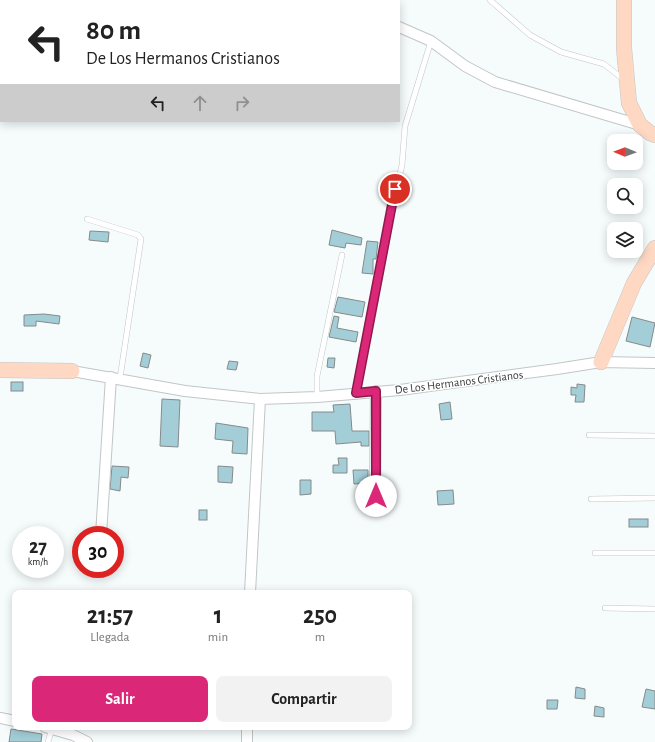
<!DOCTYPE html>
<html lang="es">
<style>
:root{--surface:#fff;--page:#f2f2f2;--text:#222;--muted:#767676;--accent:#db2777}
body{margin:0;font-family:"Alegreya Sans",sans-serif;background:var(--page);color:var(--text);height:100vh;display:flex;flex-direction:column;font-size:15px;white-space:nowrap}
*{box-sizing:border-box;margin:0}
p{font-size:13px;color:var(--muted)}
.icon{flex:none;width:22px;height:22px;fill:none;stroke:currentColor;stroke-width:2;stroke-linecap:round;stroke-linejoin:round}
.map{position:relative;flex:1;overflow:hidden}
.sheet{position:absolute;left:12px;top:590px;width:400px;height:140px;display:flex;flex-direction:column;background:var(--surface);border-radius:8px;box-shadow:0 2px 10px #0003}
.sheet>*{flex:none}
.top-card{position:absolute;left:0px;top:0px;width:400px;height:122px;box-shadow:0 2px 10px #0003;background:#fff;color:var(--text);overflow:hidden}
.needle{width:26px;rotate:271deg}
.tools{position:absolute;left:607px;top:134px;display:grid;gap:8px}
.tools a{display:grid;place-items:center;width:36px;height:36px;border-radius:8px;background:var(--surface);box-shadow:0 2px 10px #0003;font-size:20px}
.speed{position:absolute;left:12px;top:526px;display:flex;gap:8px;font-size:20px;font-weight:700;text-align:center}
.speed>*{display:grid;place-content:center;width:52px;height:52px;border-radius:50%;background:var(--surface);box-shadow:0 2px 10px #0003;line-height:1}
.speed small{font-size:10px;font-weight:400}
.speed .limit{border:6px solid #d22;background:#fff;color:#111}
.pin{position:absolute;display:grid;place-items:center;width:34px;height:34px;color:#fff;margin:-17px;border:2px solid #fff;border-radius:50%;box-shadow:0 1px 4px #0007}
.me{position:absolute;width:44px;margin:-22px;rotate:0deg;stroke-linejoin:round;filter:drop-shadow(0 0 3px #0008)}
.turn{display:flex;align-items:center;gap:14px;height:84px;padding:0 20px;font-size:18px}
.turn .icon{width:52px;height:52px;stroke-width:2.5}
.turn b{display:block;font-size:28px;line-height:34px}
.lanes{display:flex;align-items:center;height:38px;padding:0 20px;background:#0003;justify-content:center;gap:20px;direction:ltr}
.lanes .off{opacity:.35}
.eta{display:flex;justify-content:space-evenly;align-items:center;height:68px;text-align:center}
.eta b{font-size:24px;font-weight:600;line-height:28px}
.cta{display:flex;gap:8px;margin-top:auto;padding:8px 20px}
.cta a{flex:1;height:46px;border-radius:8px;background:var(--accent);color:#fff;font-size:16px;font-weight:600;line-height:46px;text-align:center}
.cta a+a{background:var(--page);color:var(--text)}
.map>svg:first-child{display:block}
</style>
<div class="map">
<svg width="655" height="742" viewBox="0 0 655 742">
<rect width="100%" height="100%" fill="#f6fbfc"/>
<g fill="#a3ced7" stroke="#868a8b">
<polygon points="332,230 362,238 361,245 346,243 345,248 329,245"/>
<polygon points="90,231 109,232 108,242 89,240"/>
<polygon points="367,241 378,242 376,259 373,259 373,274 362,273"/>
<polygon points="338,297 365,302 362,317 334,312"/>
<polygon points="44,314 60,316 59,324 36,321 36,326 24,326 24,315"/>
<polygon points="334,316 339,317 337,328 358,332 356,342 329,337"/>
<polygon points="632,317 655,323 650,347 626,341"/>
<polygon points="143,353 151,355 148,368 140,366"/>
<polygon points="328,358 335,358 334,368 327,367"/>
<polygon points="229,361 238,362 236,370 227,369"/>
<rect x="11" y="382" width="12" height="9"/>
<polygon points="577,384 585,385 584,402 575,402 576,395 571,395 571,387 577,388"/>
<polygon points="162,399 180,400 178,447 160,446"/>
<polygon points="450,402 452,419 441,420 439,404"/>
<polygon points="350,404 352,431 369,431 369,446 361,446 361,442 336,444 335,431 312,431 312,412 334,412 333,405"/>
<polygon points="216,423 248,428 247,454 232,453 233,441 215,439"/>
<polygon points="338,458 347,458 347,473 333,473 333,465 339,465"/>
<polygon points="112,466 129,467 128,478 121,477 120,491 110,489"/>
<polygon points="218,466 233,467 232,483 218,482"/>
<polygon points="353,470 368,470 368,483 354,484"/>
<polygon points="300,480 311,480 311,494 300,495"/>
<polygon points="453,490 454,504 438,505 437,491"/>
<rect x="199" y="510" width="8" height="10"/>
<rect x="629" y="519" width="19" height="8"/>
<polygon points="576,687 585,689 585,699 575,698"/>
<polygon points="646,689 655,691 655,709 642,707"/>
<polygon points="547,700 558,700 557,709 547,709"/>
<polygon points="595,706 604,708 604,717 594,716"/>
<polygon points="11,729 42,734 41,742 9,742"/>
</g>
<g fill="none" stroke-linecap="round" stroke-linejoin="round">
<defs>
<g id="lane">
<polyline points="490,0 530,35 561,52 604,64 623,79"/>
<polyline points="87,219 138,235 141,239 120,378"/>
<polyline points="356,393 388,225 402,165 405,126 431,41"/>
<polyline points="317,397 317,376 342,255"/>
<polyline points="589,435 655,436"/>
<polyline points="591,499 655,498"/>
<polyline points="595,553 655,553"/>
<polyline points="605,608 655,609"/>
<polyline points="48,742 52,728"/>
</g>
<g id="street">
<polyline points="317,0 321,1"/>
<polyline points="399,27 431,41 465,66 495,82 640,125"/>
<polyline points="72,371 185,391 260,399 317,397 400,390 557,369 601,362 655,363"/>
<polyline points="375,496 376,391"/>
<polyline points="101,535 111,377"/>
<polyline points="250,593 260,399"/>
<polyline points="0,718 15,721"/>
<polyline points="45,727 73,735 87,742"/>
<polyline points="247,742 247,727"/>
</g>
<g id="secondary">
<polyline points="624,0 624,48 629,103 640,125 650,133 655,135"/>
<polyline points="601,362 634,283 655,248"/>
<polyline points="0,370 72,371"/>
</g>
</defs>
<use href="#lane" stroke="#c2c6c7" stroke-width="6"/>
<use href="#street" stroke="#c2c6c7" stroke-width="12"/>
<use href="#secondary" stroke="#c2c6c7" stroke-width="16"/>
<use href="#lane" stroke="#fff" stroke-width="5"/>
<use href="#street" stroke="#fff" stroke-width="10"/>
<use href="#secondary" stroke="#fed8c2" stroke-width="15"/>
</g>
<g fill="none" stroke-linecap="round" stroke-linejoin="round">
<defs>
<polyline id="route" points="376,496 376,391 356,393 395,189"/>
</defs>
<use href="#route" stroke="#8e194d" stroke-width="10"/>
<use href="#route" stroke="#db2777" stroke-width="7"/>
</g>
<g text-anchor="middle" stroke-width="3" stroke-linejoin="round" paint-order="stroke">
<g font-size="12" fill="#393b3b" stroke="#fff">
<text transform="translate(459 382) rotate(-7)" y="4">De Los Hermanos Cristianos</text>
</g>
</g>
</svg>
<div class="tools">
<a><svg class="needle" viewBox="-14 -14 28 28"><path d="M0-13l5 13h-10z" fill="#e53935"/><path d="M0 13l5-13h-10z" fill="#767676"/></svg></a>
<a><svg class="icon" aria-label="search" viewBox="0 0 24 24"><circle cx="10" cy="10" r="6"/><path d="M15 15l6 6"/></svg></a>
<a><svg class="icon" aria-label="layers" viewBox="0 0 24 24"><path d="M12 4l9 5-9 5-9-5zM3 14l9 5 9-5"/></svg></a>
</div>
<div class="speed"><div>27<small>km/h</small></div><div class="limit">30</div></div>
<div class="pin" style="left:395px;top:189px;background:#d93025"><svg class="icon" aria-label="arrive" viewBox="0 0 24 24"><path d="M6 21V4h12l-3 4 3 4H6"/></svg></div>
<svg class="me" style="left:376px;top:496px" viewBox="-20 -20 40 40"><circle r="19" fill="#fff"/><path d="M0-13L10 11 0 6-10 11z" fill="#db2777"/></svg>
<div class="top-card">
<div class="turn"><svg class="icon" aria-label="left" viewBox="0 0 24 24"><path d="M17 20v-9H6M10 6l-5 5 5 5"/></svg><div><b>80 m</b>De Los Hermanos Cristianos</div></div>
<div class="lanes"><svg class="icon" aria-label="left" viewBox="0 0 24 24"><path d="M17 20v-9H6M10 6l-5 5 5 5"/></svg><svg class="icon off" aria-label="ahead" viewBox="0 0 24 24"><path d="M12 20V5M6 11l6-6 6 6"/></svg><svg class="icon off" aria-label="right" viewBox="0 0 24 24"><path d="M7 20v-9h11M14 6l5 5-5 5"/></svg></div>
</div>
<section class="sheet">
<div class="eta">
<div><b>21:57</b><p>Llegada</p></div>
<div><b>1</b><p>min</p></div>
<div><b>250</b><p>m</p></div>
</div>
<div class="cta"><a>Salir</a><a>Compartir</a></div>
</section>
</div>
